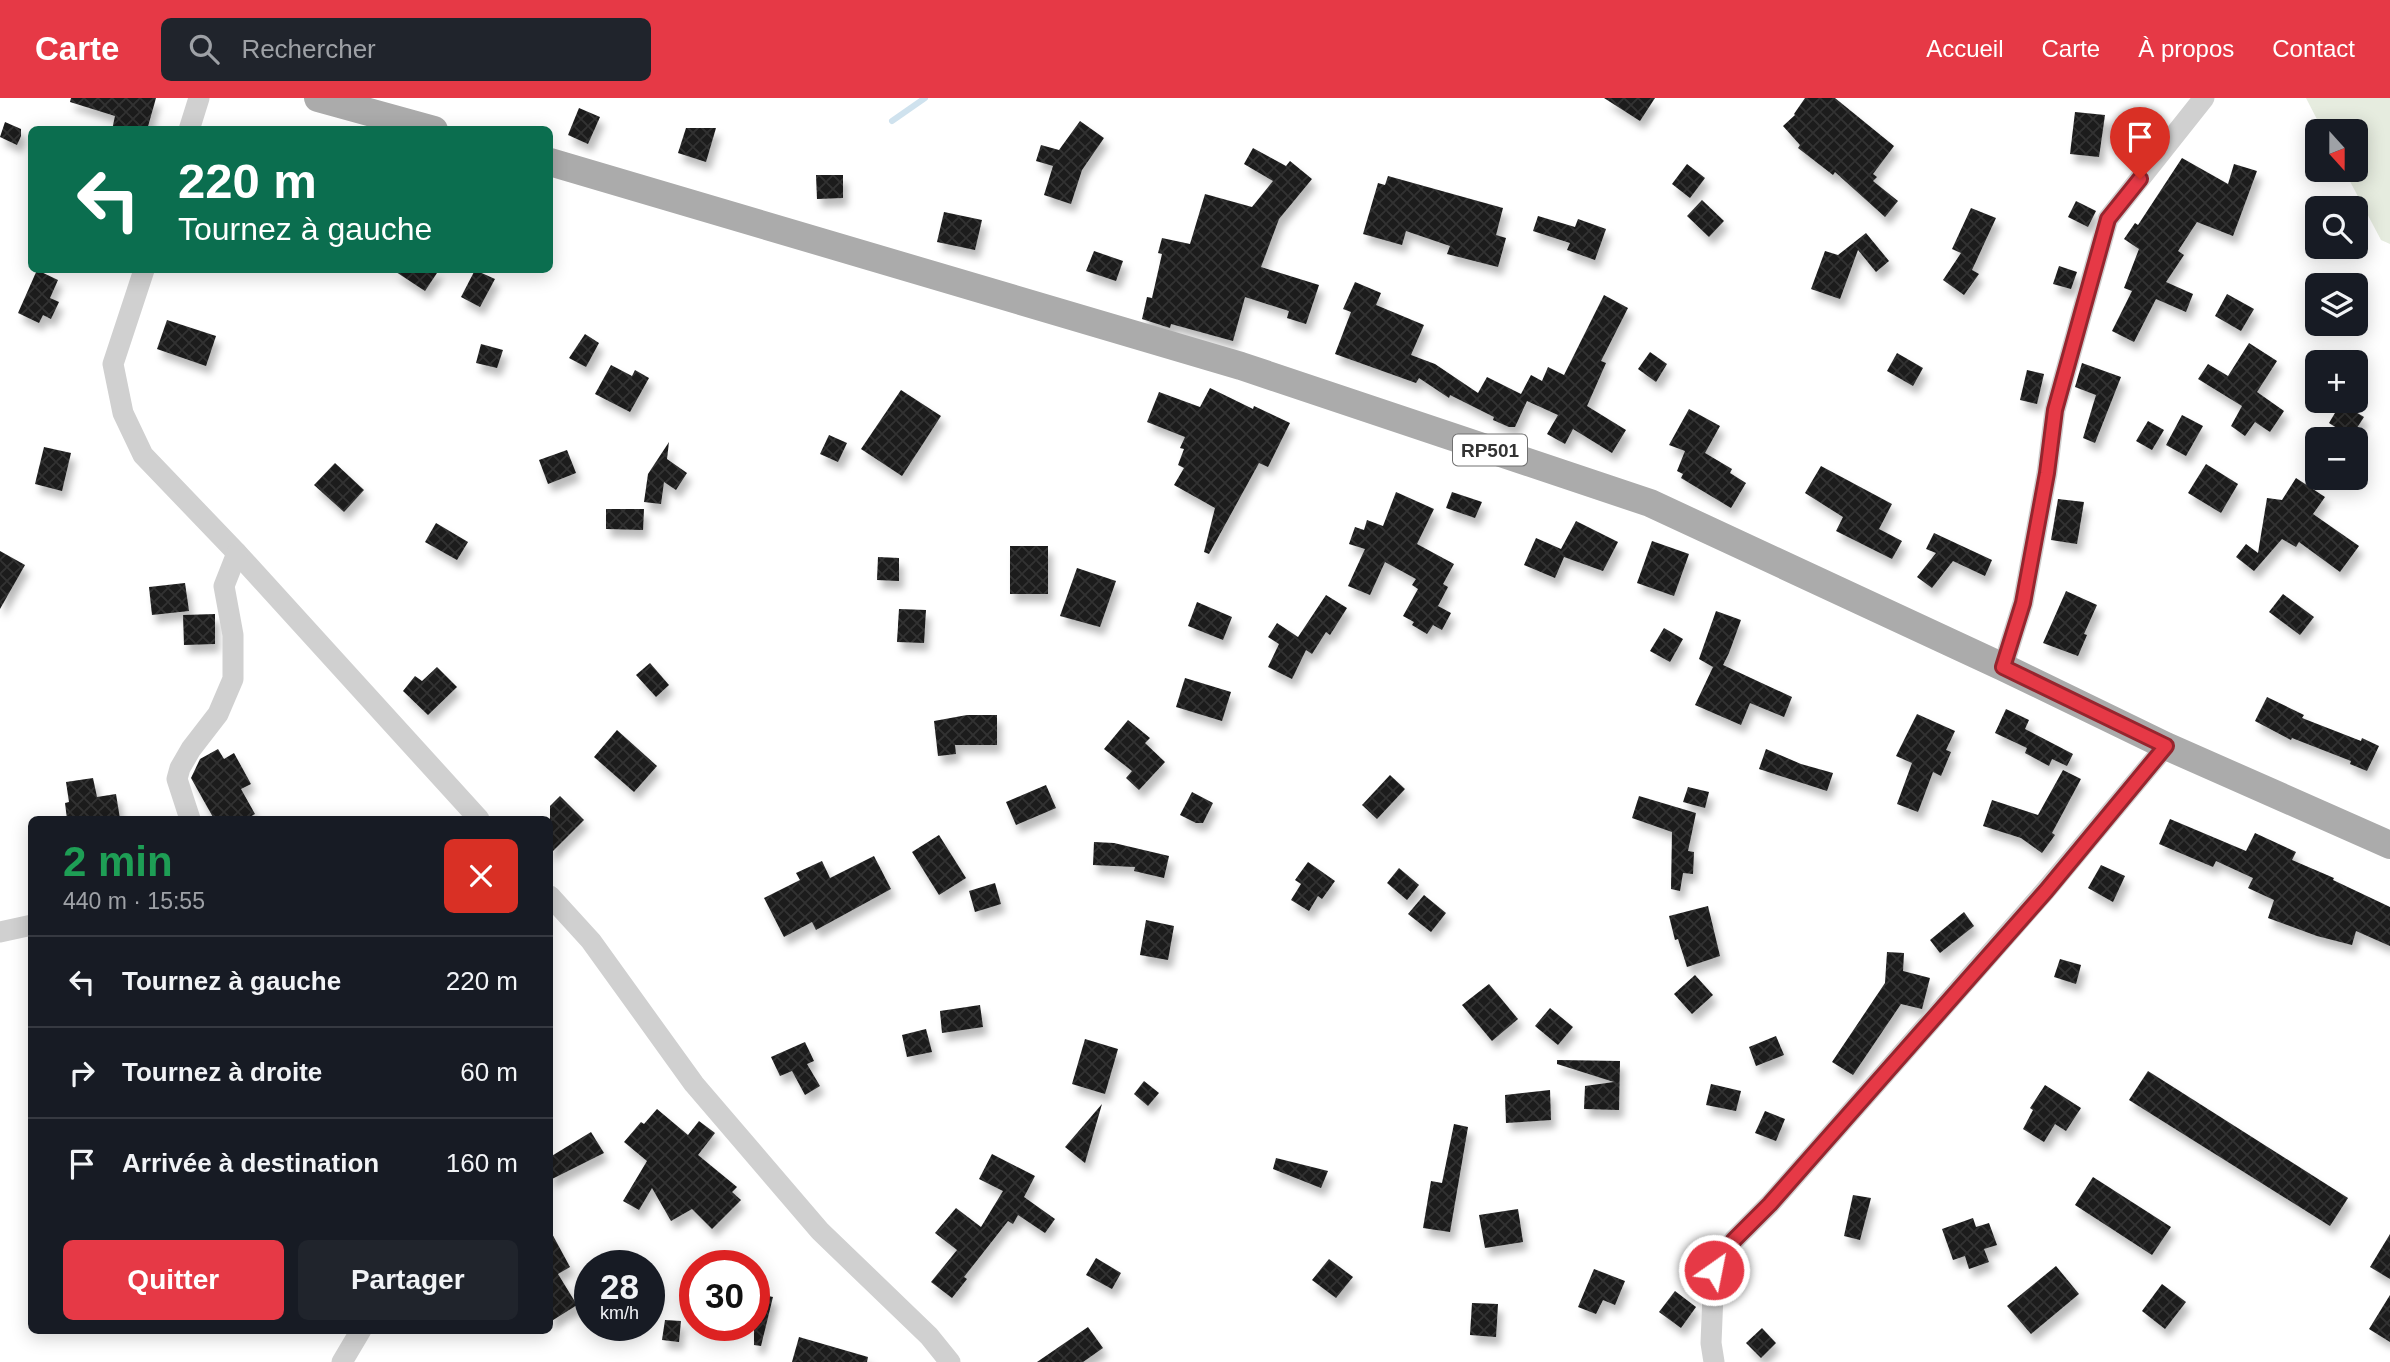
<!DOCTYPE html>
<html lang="fr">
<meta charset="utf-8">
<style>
:root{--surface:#171b24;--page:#20242c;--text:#f1f3f6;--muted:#9ea1a6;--line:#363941;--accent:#e63946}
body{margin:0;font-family:Arial,sans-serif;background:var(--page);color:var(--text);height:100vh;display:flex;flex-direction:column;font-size:26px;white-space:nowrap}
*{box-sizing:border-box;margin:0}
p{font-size:23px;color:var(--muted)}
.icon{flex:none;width:38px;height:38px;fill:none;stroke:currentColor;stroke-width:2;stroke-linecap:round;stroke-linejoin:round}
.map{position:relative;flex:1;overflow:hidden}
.drawer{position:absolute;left:28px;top:718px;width:525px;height:518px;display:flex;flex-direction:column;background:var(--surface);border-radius:10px;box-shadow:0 4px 18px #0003}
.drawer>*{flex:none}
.banner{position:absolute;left:28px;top:28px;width:525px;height:147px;border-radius:10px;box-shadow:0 4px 18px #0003;background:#0b6e4f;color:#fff;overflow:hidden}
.needle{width:46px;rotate:159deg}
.buttons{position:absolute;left:2305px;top:21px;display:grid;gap:14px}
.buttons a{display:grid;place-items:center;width:63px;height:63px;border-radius:10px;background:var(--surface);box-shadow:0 4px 18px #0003;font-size:35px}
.speed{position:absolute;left:574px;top:1152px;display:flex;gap:14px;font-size:35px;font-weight:700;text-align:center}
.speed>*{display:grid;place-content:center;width:91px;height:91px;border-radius:50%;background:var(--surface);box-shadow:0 4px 18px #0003;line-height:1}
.speed small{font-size:18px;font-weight:400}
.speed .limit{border:10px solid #d22;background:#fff;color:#111}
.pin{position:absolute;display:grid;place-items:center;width:60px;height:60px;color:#fff;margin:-72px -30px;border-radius:50% 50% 50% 0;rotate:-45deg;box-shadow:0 0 7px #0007}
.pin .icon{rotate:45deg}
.me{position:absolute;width:77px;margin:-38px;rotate:33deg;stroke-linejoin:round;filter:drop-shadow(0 0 5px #0008)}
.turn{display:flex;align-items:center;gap:24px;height:147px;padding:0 35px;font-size:32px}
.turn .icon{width:91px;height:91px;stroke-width:2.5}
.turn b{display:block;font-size:49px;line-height:60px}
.round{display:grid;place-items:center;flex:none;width:74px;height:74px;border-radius:10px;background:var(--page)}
.overview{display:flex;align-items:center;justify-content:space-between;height:119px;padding:0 35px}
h1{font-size:42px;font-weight:600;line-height:52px;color:#1e9e55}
.primary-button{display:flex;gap:14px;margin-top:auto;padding:14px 35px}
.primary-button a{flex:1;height:80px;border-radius:10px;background:var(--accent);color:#fff;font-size:28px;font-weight:600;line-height:80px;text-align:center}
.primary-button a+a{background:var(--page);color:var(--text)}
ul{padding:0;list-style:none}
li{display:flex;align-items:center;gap:21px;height:91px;padding:0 35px;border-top:2px solid var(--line)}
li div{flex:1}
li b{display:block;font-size:26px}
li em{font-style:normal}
header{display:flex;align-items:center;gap:42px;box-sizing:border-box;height:98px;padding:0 35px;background:var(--accent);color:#fff}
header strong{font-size:33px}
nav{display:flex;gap:38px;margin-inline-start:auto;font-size:24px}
.search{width:490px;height:63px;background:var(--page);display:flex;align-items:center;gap:18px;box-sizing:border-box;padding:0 24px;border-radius:10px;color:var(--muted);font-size:26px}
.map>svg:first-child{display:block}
</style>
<header>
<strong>Carte</strong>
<div class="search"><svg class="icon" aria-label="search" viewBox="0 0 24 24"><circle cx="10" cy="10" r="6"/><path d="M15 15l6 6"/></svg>Rechercher</div>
<nav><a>Accueil</a><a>Carte</a><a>À propos</a><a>Contact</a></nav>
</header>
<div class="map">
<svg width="2390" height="1264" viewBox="0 0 2390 1264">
<defs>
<pattern id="building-cross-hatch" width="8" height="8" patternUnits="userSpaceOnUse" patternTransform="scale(1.75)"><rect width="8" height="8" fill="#1a1a1a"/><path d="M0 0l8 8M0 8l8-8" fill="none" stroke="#333"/></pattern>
<filter id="shadow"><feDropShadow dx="4.5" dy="8" stdDeviation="3.5" flood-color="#0004"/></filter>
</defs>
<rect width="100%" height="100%" fill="#fff"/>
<polygon fill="#e6ecdf" points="2306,0 2390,0 2390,146 2381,142 2344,72 2356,72 2356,33 2323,33"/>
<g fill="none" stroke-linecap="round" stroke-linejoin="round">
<polyline stroke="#cfe2ee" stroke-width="6" points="892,23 925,0"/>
</g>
<g fill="url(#building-cross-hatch)" filter="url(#shadow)">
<polygon points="71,0 156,0 147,32 112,32 115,18 70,4"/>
<polygon points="1604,0 1655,0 1640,23"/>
<polygon points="1805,0 1835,0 1894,48 1873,76 1877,79 1873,83 1898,103 1885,119 1835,74 1833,77 1798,50 1800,47 1783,28 1795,17 1794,16"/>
<polygon points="579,10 600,19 588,46 568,37"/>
<polygon points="2075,14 2105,17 2099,59 2070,56"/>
<polygon points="1080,23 1104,40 1082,72 1071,106 1044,97 1053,68 1036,63 1041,47 1059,52"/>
<polygon points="5,24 21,31 21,38 17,47 0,39"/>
<polygon points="686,30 716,30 706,64 678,55"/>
<polygon points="1253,50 1286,68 1290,63 1312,81 1279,121 1261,169 1319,187 1306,226 1287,220 1289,213 1245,199 1233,243 1171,226 1170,230 1142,221 1147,199 1152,200 1162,156 1158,155 1162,140 1190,146 1205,96 1252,109 1273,83 1244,66"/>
<polygon points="2182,60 2228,86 2234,66 2257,73 2233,138 2197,124 2178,153 2184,157 2166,184 2193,196 2186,214 2156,201 2134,244 2112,233 2132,193 2124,190 2139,151 2124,141 2135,125 2138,127"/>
<polygon points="1687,66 1705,80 1690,100 1672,86"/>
<polygon points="816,77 843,77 843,100 817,101"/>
<polygon points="1388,78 1503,110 1496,137 1506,140 1498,169 1447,156 1450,148 1406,133 1402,147 1363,136 1378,85 1385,87"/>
<polygon points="1702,102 1724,123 1709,139 1687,118"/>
<polygon points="2076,103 2096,113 2088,129 2068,119"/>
<polygon points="1971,110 1996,120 1972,172 1979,176 1964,197 1943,182 1961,155 1952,151"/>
<polygon points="944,114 982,122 975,152 937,144"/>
<polygon points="1538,118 1575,129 1578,121 1606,131 1595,162 1567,152 1570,145 1533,133"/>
<polygon points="1866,135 1889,163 1876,174 1858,152 1840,201 1811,191 1825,153 1838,157"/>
<polygon points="1094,153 1123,163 1116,183 1086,173"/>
<polygon points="2059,168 2077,174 2071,191 2053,186"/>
<polygon points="37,172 58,182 50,200 59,204 51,221 43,217 39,225 18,215"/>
<polygon points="393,172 439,172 425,193"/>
<polygon points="475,172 495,181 480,209 461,199"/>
<polygon points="1355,184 1381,195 1376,207 1424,227 1411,257 1435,266 1478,295 1487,279 1521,296 1531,277 1542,283 1548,269 1564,277 1604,197 1628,210 1601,263 1606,265 1587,308 1626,332 1612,355 1573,331 1565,346 1547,336 1558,317 1527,303 1515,329 1509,329 1493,322 1494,319 1450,297 1449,300 1419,280 1416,285 1335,256 1351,214 1343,211"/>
<polygon points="2227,196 2254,211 2241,233 2215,218"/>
<polygon points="167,222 216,238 206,268 157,251"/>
<polygon points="585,236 599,245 586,269 569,260"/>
<polygon points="2249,245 2277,263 2257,294 2284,313 2270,334 2255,324 2245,338 2231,328 2242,308 2198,281 2208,266 2228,278"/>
<polygon points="481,246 503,252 497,270 476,265"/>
<polygon points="1650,254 1667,266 1656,284 1638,271"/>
<polygon points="1897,255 1923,270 1913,288 1887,273"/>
<polygon points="2082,265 2121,279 2095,345 2083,340 2096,297 2075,289"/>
<polygon points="611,267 632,278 635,272 649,280 630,314 595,296"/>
<polygon points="2027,272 2044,276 2037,306 2020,302"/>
<polygon points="1210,290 1253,311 1254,308 1290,325 1268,369 1259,365 1209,456 1204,454 1215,410 1174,387 1184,370 1178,367 1184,351 1180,350 1185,339 1147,324 1159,294 1200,309"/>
<polygon points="901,292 941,318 902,378 861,351"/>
<polygon points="2341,305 2364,319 2351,339 2329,325"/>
<polygon points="1689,311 1720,328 1705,355 1732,371 1730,375 1746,385 1731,410 1681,380 1683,376 1677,373 1685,353 1669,347"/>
<polygon points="2182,317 2203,328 2186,358 2166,347"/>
<polygon points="2148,323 2164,332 2152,352 2136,343"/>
<polygon points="829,337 847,345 838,364 820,356"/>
<polygon points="669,344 667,361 687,375 676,392 664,384 661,406 644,404 648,376"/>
<polygon points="44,349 71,355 62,393 35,386"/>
<polygon points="567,352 576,375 548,386 539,362"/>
<polygon points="335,365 364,392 344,414 314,387"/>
<polygon points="2206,366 2238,386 2221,415 2188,395"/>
<polygon points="1821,368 1892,406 1879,431 1902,443 1892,461 1836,433 1843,419 1805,395"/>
<polygon points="2296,380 2325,399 2313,416 2359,448 2340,474 2299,444 2296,449 2282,441 2254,473 2236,459 2246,446 2258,455 2267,400 2282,402"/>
<polygon points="1396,394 1434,411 1417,446 1454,466 1443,486 1448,489 1438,508 1451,515 1442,532 1433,527 1427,536 1412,527 1414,524 1403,518 1418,491 1412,487 1416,481 1385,464 1370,497 1348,488 1365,451 1349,446 1355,429 1364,432 1367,422 1383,428"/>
<polygon points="1452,394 1482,404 1475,420 1446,410"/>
<polygon points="2058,401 2084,404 2077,446 2051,442"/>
<polygon points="606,411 644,411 643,432 606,431"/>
<polygon points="1576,423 1618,444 1603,473 1564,459 1555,480 1524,467 1536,440 1561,451"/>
<polygon points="436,425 468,444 457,462 425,444"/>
<polygon points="1934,435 1992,462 1985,478 1953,463 1932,490 1917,479 1936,455 1926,451"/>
<polygon points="1652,443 1689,456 1674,498 1637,485"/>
<rect x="1010" y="448" width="38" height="48"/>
<polygon points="0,453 25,467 0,511"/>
<polygon points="878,459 899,460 899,483 877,482"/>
<polygon points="1077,470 1116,483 1100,529 1060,518"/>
<polygon points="185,485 189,513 152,517 149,489"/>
<polygon points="2066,493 2097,507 2084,536 2087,537 2078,558 2043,545"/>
<polygon points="2283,496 2314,519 2300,537 2269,514"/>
<polygon points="1326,497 1347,510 1330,537 1326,534 1312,556 1306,552 1292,581 1268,569 1279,546 1268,539 1277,525 1298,539"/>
<polygon points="1197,504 1232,519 1223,542 1188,528"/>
<polygon points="899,511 926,512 924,545 897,544"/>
<polygon points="1716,513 1741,522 1729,555 1723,567 1792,599 1784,619 1750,605 1741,627 1695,607 1713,569 1699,561"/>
<polygon points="215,516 215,546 184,547 183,517"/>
<polygon points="1664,530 1683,541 1670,564 1650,553"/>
<polygon points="650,565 669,587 656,599 636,577"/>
<polygon points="437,569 457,589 428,617 403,593 415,578 422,583"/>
<polygon points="1185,580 1231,594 1222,623 1176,609"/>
<polygon points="2267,599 2304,617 2302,620 2361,643 2362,640 2379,648 2367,673 2350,666 2351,663 2292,640 2291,642 2255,623"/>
<polygon points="2006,611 2029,622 2025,631 2073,656 2067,668 2052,661 2049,668 2025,655 2027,650 1995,635"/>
<polygon points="1917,616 1955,633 1946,652 1951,654 1941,678 1933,674 1918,714 1897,706 1912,665 1896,658"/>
<polygon points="967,617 997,617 997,647 955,647 956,656 938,658 934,623"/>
<polygon points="1128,622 1150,640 1145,645 1165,664 1139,692 1126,680 1132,673 1104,651"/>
<polygon points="617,632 657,668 634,694 594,659"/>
<polygon points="218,651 224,661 234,655 251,686 241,691 255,716 246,721 214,721 191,680 200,661"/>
<polygon points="1766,651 1801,666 1833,675 1827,693 1759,671"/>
<polygon points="2063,672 2081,681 2052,735 2055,737 2042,755 2021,740 1983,728 1992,702 2038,717"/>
<polygon points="1390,677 1405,691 1377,721 1362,707"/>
<polygon points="93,680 97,699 116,696 120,721 67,721 65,705 69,704 66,684"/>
<polygon points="1046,687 1056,710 1016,727 1006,704"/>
<polygon points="1688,689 1709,694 1705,710 1683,704"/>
<polygon points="1192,694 1213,705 1203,725 1196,725 1180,717"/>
<polygon points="560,698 584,722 550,756 550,708"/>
<polygon points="1639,698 1696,715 1688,753 1694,754 1693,776 1683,775 1680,793 1671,791 1672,734 1632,720"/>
<polygon points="2170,721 2246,753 2255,735 2296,754 2292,762 2334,780 2333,782 2390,809 2390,848 2356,833 2352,847 2317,838 2268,820 2274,802 2248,790 2253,780 2216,763 2213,769 2159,746"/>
<polygon points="939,737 966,780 939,797 912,754"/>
<polygon points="1094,744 1114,745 1169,758 1164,780 1134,773 1135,769 1093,767"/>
<polygon points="874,758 891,791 816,832 812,824 784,839 764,800 800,782 796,775 822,763 830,780"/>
<polygon points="1308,764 1335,783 1322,801 1318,798 1309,813 1291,802 1301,786 1295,782"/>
<polygon points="2101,767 2125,778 2113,804 2088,790"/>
<polygon points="1399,770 1419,787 1407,802 1387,785"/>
<polygon points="995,785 1001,806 975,814 969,793"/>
<polygon points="1424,797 1446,815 1431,834 1408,816"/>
<polygon points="1708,808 1720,858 1687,869 1678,841 1675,842 1669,818"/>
<polygon points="1964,814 1974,828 1940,855 1930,842"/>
<polygon points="1146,822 1174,828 1168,862 1140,857"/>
<polygon points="1887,854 1904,855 1903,873 1930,880 1922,911 1901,906 1853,977 1832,964 1885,885"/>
<polygon points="2060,861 2081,867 2076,886 2054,879"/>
<polygon points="1695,877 1713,897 1692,916 1674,896"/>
<polygon points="1489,886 1518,921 1492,943 1462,907"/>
<polygon points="980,907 983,929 942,935 940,913"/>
<polygon points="1550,910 1573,929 1558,947 1535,928"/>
<polygon points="926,931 932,954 907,959 902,937"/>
<polygon points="1776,938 1784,957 1756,968 1749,949"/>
<polygon points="1085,941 1118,951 1105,996 1072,986"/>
<polygon points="805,944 814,963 807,966 820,988 805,997 792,973 780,978 771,959"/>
<polygon points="1557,962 1620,963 1619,1012 1584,1011 1585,988 1614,984 1557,966"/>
<polygon points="2148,973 2348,1100 2330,1128 2129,1002"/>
<polygon points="1144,983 1159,995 1148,1008 1134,996"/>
<polygon points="1711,986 1741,993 1736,1013 1706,1007"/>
<polygon points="2045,987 2081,1010 2066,1033 2055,1026 2044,1044 2023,1031 2033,1012 2030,1010"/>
<polygon points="1550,992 1551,1022 1506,1025 1505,997"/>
<polygon points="1102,1006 1085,1065 1065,1049"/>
<polygon points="657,1011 688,1037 699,1023 715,1035 698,1057 737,1089 732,1094 741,1102 712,1131 692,1111 671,1123 652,1090 639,1112 623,1103 647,1063 624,1044 641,1024 644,1026"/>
<polygon points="1765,1013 1785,1021 1776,1043 1755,1035"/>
<polygon points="1454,1026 1468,1029 1450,1134 1423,1130 1431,1083 1442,1085"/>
<polygon points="591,1034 604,1055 550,1082 550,1059"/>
<polygon points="992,1056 1035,1078 1024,1099 1055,1121 1045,1135 1018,1117 1013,1126 1008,1123 964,1179 967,1181 952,1200 931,1184 957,1152 935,1135 956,1110 981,1129 1003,1093 979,1081"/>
<polygon points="1276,1060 1328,1073 1321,1090 1273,1071"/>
<polygon points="2093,1079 2171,1129 2152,1157 2075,1107"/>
<polygon points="1853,1097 1871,1100 1860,1142 1844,1138"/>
<polygon points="1518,1111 1523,1144 1485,1150 1479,1117"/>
<polygon points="1973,1120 1976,1129 1989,1125 1997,1147 1984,1151 1989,1164 1969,1171 1965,1158 1953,1162 1942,1131"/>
<polygon points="550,1132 570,1169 558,1176 577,1207 550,1224"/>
<polygon points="2390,1136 2390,1181 2370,1169"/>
<polygon points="1096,1160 1121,1175 1112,1191 1086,1177"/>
<polygon points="1329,1161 1353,1179 1336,1200 1312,1182"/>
<polygon points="2056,1168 2079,1196 2031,1236 2007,1208"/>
<polygon points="1594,1171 1625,1183 1615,1207 1603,1202 1596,1216 1578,1209"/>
<polygon points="2162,1186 2186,1204 2165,1231 2142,1213"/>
<polygon points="1675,1193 1696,1209 1681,1230 1659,1214"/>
<polygon points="754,1195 773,1199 761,1248 754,1247"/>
<polygon points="2390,1197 2390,1244 2369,1231"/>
<polygon points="1472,1205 1498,1206 1496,1239 1470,1237"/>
<polygon points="665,1222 681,1223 679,1244 662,1242"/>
<polygon points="1088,1229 1103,1250 1083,1264 1037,1264"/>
<polygon points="1762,1230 1776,1245 1761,1260 1746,1245"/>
<polygon points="799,1239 868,1259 867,1264 792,1264"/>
</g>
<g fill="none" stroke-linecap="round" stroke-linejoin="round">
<g stroke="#d0d0d0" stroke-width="21">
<polyline points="189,32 199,0"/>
<polyline points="144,172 113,266 123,315 143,357 237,455 479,721"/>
<polyline points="2003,569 2023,505 2047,375 2055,312 2108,121 2204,0"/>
<polyline points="190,721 177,681 180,670 191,651 218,616 233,581 233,537 224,488 237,455"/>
<polyline points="550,798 591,843 694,986 820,1133 929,1238 950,1264"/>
<polyline points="0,834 32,827"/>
<polyline points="342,1264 361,1232"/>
<polyline points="1714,1264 1711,1245 1714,1172 1734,1142 1770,1106 2046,792 2166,648"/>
</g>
<g stroke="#ababab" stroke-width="28">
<polyline points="318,0 434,32"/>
<polyline points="550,64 1241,268 1650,405 2003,569 2166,648 2390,747"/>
</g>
</g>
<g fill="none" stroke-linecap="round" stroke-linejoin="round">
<defs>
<polyline id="route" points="1714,1172 1734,1142 1770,1106 2046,793 2166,648 2003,569 2023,505 2047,375 2055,312 2108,121 2140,81"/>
</defs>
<use href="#route" stroke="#96252e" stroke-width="18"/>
<use href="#route" stroke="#e63946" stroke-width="12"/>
</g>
<g text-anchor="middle" stroke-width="7" stroke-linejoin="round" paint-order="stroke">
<rect fill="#fff" stroke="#707070" stroke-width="2" x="1453" y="336.5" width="74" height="31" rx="5"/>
<g font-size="19" font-weight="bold" fill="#333">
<text x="1490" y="359">RP501</text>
</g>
</g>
</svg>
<div class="buttons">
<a><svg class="needle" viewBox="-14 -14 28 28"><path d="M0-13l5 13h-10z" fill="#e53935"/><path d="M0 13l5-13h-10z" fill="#9ea1a6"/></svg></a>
<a><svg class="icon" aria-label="search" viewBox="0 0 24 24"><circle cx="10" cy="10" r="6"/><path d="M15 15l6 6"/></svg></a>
<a><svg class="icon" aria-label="layers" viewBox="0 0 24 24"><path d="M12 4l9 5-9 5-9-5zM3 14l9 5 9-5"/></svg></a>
<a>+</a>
<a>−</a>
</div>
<div class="speed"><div>28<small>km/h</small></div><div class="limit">30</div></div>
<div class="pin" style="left:2140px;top:81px;background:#d93025"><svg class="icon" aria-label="arrive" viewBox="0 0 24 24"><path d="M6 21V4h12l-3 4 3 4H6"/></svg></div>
<svg class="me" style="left:1714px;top:1172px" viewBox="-20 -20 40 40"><circle r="17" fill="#e63946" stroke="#fff" stroke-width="3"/><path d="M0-11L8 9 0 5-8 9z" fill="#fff"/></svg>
<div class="banner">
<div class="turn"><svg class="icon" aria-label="left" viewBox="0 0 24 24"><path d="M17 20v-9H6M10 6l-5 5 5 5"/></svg><div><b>220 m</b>Tournez à gauche</div></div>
</div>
<section class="drawer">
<div class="overview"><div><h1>2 min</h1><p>440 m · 15:55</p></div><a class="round" style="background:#d93025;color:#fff"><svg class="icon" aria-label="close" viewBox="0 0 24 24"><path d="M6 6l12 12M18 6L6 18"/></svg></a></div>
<ul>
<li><svg class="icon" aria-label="left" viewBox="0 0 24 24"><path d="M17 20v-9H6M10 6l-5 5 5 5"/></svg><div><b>Tournez à gauche</b></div><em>220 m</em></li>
<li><svg class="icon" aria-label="right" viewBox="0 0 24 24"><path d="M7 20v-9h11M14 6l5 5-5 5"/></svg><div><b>Tournez à droite</b></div><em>60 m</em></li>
<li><svg class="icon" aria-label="arrive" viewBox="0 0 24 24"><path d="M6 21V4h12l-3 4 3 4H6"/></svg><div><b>Arrivée à destination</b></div><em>160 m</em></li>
</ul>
<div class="primary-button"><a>Quitter</a><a>Partager</a></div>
</section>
</div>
